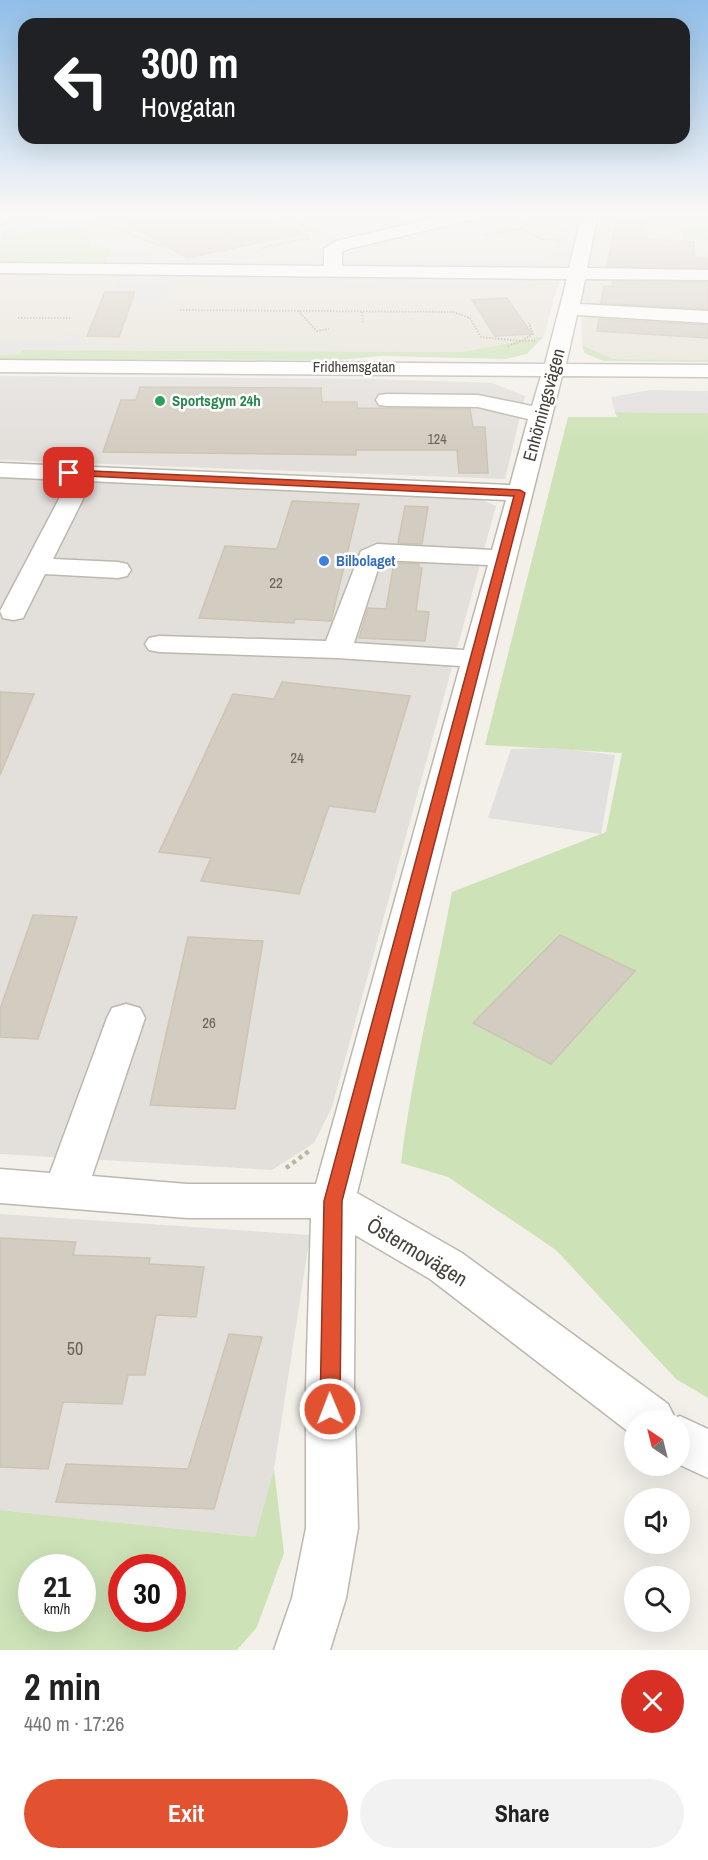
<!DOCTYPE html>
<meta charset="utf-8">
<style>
:root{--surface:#fff;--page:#f2f2f2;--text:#222;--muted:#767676;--accent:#e25231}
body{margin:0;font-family:"Archivo Narrow",sans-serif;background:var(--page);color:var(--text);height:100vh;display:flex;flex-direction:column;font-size:22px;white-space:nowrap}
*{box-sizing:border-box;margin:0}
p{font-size:20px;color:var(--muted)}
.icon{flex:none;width:33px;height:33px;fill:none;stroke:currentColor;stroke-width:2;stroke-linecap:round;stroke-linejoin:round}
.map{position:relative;height:1650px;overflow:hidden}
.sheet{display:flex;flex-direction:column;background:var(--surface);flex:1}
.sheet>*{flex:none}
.top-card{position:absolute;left:18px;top:18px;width:672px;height:126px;border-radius:18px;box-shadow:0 6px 24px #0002;background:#202124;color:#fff;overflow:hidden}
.needle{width:39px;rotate:325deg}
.fabs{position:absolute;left:624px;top:1410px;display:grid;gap:12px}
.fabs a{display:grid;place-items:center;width:66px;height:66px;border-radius:50%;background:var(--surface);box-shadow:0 6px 24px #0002;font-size:30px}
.speed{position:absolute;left:18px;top:1554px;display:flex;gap:12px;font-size:30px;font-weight:700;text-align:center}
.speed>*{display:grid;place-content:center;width:78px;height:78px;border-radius:50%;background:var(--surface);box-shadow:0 6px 24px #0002;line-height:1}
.speed small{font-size:15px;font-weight:400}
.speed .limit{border:9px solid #d22;background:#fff;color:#111}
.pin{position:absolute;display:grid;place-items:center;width:51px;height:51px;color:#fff;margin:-26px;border-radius:12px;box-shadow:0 3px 9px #0006}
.me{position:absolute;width:66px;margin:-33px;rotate:359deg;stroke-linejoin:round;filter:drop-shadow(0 0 4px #0008)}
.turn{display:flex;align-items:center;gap:21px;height:126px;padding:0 24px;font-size:27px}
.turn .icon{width:78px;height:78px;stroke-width:2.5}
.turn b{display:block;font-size:42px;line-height:51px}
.round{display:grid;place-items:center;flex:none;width:63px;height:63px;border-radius:32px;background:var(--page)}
.summary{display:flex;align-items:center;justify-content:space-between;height:102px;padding:0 24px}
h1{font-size:36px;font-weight:700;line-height:45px}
.button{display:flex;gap:12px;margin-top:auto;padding:12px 24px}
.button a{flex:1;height:69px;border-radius:36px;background:var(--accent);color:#fff;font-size:24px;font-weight:700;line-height:69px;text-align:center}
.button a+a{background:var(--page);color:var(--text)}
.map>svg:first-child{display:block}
</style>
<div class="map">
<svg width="708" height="1650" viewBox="0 0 708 1650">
<rect width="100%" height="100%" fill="#f3f0ea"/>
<g fill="#e6e2d8">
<polygon points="16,214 579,215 568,266 551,269 105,265 91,247 85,228 4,233"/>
<polygon points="598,215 686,215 682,240 708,241 708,272 589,270"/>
<polygon points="0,271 551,277 559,281 544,336 462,352 22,350 20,354 0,355"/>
<polygon points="596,280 708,280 708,312 594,306 583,301 584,282"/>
<polygon points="593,314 708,320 708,360 613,359 582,345 581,318"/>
</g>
<g fill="#e3dfdb">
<polygon points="0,376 374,379 492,383 525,396 505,479 0,460"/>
<polygon points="0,477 477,498 496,506 332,1107 314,1143 272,1170 0,1154"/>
<polygon points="0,1214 310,1235 274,1469 255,1537 0,1510"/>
</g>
<g fill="#cde2b7" fill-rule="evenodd">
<polygon points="686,215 708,215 708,241 682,240"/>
<polygon points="85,228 91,247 111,248 105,265 0,265 0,240 4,233"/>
<polygon points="544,336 527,354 506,359 382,356 337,360 0,359 0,355 20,354 22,350 462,352"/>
<polygon points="582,345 613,359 708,360 708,362 604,361 584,353"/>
<path d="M615 412 708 413V1398L676 1379 556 1250 448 1177 401 1163C412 1072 435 982 452 892L606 832 622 753 485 745 568 417H617Z"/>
<path d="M274 1469 284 1553 257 1627 237 1650H0V1510L255 1537ZM32 1568H82V1618H32ZM122 1568H172V1618H122Z"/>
</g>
<g fill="#e2e0de">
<polygon points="565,215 590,215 580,263 551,261"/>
<polygon points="106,217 108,225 11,232 17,224"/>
<polygon points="112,249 150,249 144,263 105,263"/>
<polygon points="163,259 308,261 308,267 161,266"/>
<polygon points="346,261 540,262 540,268 346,266"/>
<polygon points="120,274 178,274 175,283 169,283 162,303 109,304"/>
<polygon points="212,276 347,278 346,283 376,283 377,278 531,280 534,289 209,286"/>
<polygon points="69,335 84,335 80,348 18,348 16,354 0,354 0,338 4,338 3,343 66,342"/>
<polygon points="650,390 708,391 708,413 615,412 611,397"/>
<polygon points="554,748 615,755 601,834 488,818 511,749"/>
</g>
<g fill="#d3ccc0" stroke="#cdc4b4" stroke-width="1.5">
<polygon points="112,214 262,214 301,234 187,258"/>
<polygon points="617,214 644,214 642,229 647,230 647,239 694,242 695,257 708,258 708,268 607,266"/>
<polygon points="612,281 708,282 708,309 601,303 604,286 614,286"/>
<polygon points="105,292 135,292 119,337 87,336"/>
<polygon points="507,298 527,327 532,334 495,336 472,300"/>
<polygon points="599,319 708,325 708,338 597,331"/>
<polygon points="140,387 321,388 322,402 357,402 357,408 470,409 473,427 485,427 488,473 459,473 457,450 356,450 356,455 103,452 121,400 136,400"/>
<polygon points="292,501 359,504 331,621 295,619 294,623 199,618 225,546 277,549"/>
<polygon points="405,506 428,507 422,544 398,543"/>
<polygon points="394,563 419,564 419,568 422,568 416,611 429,612 425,641 359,638 368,608 386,609"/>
<polygon points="282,682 410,696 375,812 329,806 299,894 201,881 211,858 159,852 233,694 274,699"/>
<polygon points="0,692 34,694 0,775"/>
<polygon points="33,915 77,917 38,1039 0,1037 0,1009"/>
<polygon points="560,935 635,971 551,1064 473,1023"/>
<polygon points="188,937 263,941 235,1109 150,1105"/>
<polygon points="0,1238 76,1242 73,1255 150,1258 149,1264 204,1267 196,1317 156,1315 145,1375 128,1375 122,1404 63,1402 48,1469 0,1467"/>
<polygon points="229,1334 262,1337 214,1509 56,1502 66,1464 188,1469"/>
</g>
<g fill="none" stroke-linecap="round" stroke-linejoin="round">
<defs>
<g id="minor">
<polygon points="0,214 11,214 6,223 0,224"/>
<path d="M453 214H485L483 217 348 249 342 252V266L569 268 582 214H598L587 268 708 270V280L585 279 580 304 708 311V323L577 315 566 364 708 365V377L562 376 357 1193 462 1253 668 1404 675 1418 680 1416 708 1429V1478L680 1465V1420H634V1436L430 1279 355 1235 354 1386 358 1528 346 1598 330 1650H274L292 1598 306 1528V1386L311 1218H187L0 1203V1169L50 1173 107 1018 112 1008 126 1004 140 1008 145 1018 92 1176 187 1184H316L460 666 337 658 159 652 149 650 145 644 149 638 159 636 326 641 361 551 377 544 492 550 506 500 0 477V463L510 485 528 419 478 407 387 406 379 405 376 400 379 395 387 394 478 395 532 406 541 376 0 372V360L545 364 567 279 0 273V263L324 266V249L336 241ZM381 560 488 565 464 650 354 643Z"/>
<polygon points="71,492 80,494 83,499 53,559 118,562 127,564 131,570 127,576 118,578 45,574 23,618 13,620 3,618 0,611 59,499 62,494"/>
</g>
</defs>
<use href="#minor" stroke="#bdb8ad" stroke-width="3"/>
<g stroke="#bdb4a0" stroke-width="2" stroke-dasharray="1.5 1.5" stroke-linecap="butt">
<polyline points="163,214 105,219 111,227 164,247"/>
<polyline points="190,214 206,226 228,234"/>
<polyline points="268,214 286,218"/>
<polyline points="301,214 286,218 318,234"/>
<polyline points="291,227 307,236 308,240"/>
<polyline points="520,229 543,239 562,240"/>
<polyline points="484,235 520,229 541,214"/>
<polyline points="262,248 308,238"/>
<polyline points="180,310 453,312 470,318 481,337 521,341 533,334 529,323"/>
<polyline points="298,311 317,331 329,329"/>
<polyline points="362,312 363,323"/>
<polyline points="18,318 72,318"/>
<polyline points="508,346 521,341 535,341"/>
</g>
<polyline stroke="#bdb4a0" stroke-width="4.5" stroke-dasharray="4 4" stroke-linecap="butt" points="286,1168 309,1151"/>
<use href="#minor" fill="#fff" fill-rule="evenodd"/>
</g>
<linearGradient id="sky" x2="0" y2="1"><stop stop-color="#90bee8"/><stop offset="0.48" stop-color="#faf8f6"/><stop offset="1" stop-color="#faf8f6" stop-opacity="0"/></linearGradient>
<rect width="708" height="446" fill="url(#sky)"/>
<polygon fill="#e25231" stroke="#933520" stroke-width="1.5" points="69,470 520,490 525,493 342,1201 340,1409 337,1416 330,1419 323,1416 320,1409 324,1201 514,496 65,475 64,473"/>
<circle fill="#2e9e5b" stroke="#fff" stroke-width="2" cx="160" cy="401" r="6"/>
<circle fill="#3f7fe0" stroke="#fff" stroke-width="2" cx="324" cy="561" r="6"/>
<g text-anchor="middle" stroke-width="5" stroke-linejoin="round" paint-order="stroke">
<g font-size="14" fill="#69645a">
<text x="437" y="444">124</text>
</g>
<g font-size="15" fill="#464138" stroke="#fff">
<text x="354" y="372">Fridhemsgatan</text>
</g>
<g font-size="15" font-weight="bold" fill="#27864d" stroke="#fff" text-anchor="start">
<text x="172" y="406">Sportsgym 24h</text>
</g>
<g font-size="15" font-weight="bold" fill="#366cbe" stroke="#fff" text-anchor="start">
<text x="336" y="566">Bilbolaget</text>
</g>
<g font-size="15" fill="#69645a">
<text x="276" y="588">22</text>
<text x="297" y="763">24</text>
<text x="209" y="1028">26</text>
</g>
<g font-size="18" fill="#464138" stroke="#fff">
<text transform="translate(544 405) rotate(-75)" y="6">Enhörningsvägen</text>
</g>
<g font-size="18" fill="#69645a">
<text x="75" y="1355">50</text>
</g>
<g font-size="21" fill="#464138" stroke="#fff">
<text transform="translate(417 1252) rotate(31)" y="7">Östermovägen</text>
</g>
</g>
</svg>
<div class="fabs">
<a><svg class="needle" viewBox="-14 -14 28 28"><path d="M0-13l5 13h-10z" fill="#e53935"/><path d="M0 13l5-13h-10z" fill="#767676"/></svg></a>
<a><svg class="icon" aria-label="sound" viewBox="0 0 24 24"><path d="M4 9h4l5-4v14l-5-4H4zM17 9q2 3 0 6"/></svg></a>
<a><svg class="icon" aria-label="search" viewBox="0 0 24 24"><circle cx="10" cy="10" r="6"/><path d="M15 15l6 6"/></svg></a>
</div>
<div class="speed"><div>21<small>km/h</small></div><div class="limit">30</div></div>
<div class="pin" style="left:69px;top:473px;background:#d93025"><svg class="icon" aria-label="arrive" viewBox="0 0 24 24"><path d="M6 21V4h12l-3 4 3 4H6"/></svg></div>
<svg class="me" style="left:330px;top:1409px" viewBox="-20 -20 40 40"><circle r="17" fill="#e25231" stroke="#fff" stroke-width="3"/><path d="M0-11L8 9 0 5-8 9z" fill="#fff"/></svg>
<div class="top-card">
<div class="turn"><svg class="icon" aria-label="left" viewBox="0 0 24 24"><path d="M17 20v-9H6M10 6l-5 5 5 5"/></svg><div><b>300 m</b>Hovgatan</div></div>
</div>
</div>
<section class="sheet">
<div class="summary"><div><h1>2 min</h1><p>440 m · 17:26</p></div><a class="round" style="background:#d93025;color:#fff"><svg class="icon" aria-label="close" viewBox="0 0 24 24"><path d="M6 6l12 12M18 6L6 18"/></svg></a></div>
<div class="button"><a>Exit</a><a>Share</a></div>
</section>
